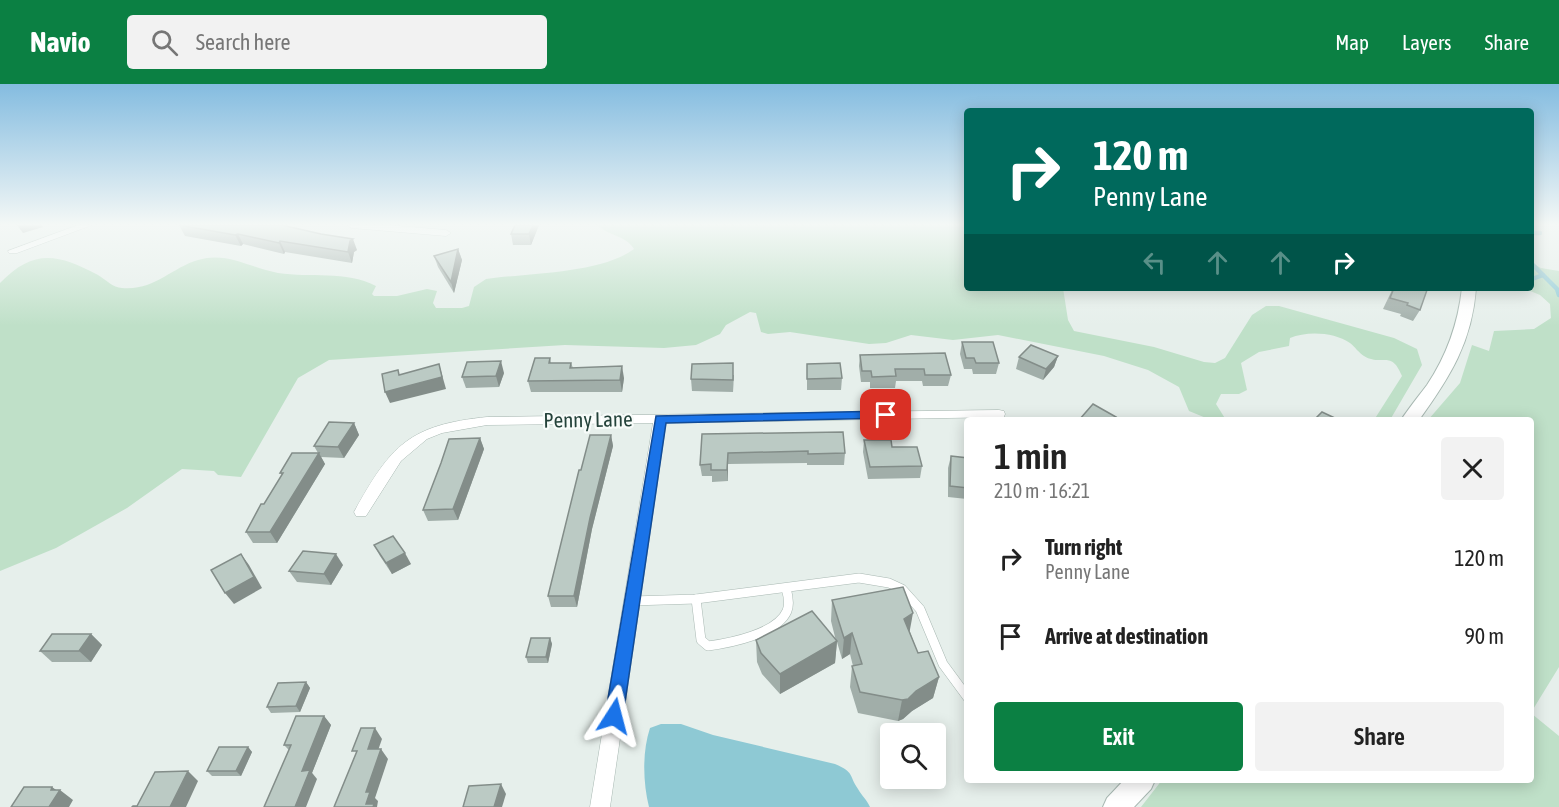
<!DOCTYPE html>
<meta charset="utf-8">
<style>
:root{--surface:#fff;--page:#f2f2f2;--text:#222;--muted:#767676;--accent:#0b8043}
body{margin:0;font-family:"Asap Condensed",sans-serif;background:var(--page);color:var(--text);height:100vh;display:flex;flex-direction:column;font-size:22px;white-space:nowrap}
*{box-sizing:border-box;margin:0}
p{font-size:20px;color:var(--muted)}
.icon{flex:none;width:33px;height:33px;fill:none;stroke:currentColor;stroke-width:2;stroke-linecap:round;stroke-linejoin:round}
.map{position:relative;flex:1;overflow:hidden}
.drawer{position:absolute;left:964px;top:333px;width:570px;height:366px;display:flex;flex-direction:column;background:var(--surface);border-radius:6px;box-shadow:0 3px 15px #0003}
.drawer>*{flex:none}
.banner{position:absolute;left:964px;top:24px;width:570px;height:183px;border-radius:6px;box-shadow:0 3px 15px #0003;background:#00695c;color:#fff;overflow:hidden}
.buttons{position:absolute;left:880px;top:639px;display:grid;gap:12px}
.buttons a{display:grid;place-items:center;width:66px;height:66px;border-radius:6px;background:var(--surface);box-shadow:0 3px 15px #0003;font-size:30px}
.pin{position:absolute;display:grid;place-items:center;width:51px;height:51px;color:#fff;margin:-26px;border-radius:12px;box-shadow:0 3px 9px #0006}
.me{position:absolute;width:66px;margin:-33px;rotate:9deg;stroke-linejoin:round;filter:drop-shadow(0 0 4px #0008)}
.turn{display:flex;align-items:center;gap:21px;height:126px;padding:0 30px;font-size:27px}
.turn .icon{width:78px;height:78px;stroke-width:2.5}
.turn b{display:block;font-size:42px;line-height:51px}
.lanes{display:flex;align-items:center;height:57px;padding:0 30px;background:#0003;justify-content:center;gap:30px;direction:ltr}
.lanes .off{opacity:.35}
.round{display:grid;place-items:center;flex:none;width:63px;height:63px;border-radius:6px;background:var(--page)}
.headline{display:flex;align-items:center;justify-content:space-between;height:102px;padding:0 30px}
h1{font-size:36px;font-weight:600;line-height:45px}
.button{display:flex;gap:12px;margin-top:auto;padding:12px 30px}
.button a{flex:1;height:69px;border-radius:6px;background:var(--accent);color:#fff;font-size:24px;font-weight:600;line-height:69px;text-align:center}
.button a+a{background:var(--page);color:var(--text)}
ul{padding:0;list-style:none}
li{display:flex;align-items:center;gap:18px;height:78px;padding:0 30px}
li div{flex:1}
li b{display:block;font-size:22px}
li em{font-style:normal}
header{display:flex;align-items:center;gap:36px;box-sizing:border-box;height:84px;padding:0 30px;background:var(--accent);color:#fff}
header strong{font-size:28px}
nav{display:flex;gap:33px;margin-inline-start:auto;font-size:21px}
.search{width:420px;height:54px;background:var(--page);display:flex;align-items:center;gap:15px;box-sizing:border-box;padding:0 21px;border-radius:6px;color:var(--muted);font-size:22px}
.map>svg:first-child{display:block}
</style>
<header>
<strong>Navio</strong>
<div class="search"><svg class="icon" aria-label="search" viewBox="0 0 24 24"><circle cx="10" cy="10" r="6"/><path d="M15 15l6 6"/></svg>Search here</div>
<nav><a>Map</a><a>Layers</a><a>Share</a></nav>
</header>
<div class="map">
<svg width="1559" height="723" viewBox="0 0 1559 723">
<rect width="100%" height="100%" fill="#e6efeb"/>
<g fill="#bfe0c8">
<path d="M597 141H967L968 204H1063L1068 236 1074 247 1154 263 1204 278 1215 279 1225 274 1252 231 1266 222H1279L1394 254 1417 265 1422 281 1390 336H1374L1402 292C1391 265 1382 283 1364 272 1359 269 1355 263 1350 259 1334 248 1307 247 1290 254L1289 262 1259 268 1241 279 1247 306 1239 310H1221L1216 320 1226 336H1211L1189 327 1179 303 1148 286 1104 272 998 251 953 256 911 251 886 259 869 260 790 248 768 250 761 248 756 229 750 228 726 241 720 250 696 261 664 264 565 261 329 276 298 294 241 393 218 391 214 387 182 385 127 424 56 464 0 487V199C33 165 57 169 98 191 105 195 113 204 122 204 154 207 171 184 198 176 227 167 250 184 278 189 311 194 345 186 376 202L372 210 374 212H397L427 205 437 207 433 219 436 224H462L469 222 474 203 486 195C528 189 600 190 634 165 626 151 608 152 597 141Z"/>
<polygon points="1532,179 1541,184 1559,187 1559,583 1532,627 1532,336 1428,336 1460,299 1472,261 1489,267 1494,247 1534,245 1551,234 1550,220 1540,211 1523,204 1532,204"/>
<polygon points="1532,630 1559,652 1559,723 1141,723 1162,696 1532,696"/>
</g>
<path fill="#8ec9d4" d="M661 640H681L713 651 835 680C855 689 848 690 858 705 862 712 867 716 870 723H649C643 699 642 668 650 644Z"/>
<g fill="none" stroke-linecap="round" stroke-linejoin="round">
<g stroke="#8ec9d4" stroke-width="4.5">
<polyline points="1532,149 1540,149"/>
<polyline points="1532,180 1557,205 1559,211"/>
<polyline points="1532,195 1543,191"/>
</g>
<defs>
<g id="service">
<path d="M696 515 701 556 708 562C730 559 777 550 787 527 790 520 788 511 786 504"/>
<polyline points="632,517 696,515 859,494 889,499 902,505 920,525 943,580 968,614"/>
</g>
<g id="minor">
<polygon points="78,141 92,141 17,169 9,169 8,167"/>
<polygon points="347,141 387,141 446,146 451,149 446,152 352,144"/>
<path d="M999 326 1004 327 1005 330 1004 333 666 339 610 723H590L653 339 487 341 442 349 427 355 401 377 366 432H356L354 428C391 361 409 341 487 333Z"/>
</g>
<g id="tertiary">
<path d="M1462 204H1476C1472 258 1450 293 1419 336H1401C1409 324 1418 313 1427 301 1447 271 1458 240 1462 204Z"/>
<polygon points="1124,696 1155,696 1151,705 1134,723 1103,723 1107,714"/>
</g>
</defs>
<use href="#service" stroke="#a8b8b2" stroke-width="10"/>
<use href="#minor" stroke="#a8b8b2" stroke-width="1"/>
<use href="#tertiary" stroke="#a8b8b2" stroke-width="2"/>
<use href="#service" stroke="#fff" stroke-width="9"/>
<use href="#minor" fill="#fff" fill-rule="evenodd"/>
<use href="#tertiary" fill="#fff" fill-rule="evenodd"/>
</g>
<g fill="#a1aea9">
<polygon points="179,141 357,166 354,168 352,179 285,168 284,170 243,160 241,162 185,152"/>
<polygon points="539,141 531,161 513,161 511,150"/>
<polygon points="458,165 462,176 454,209 438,183 434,172"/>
<polygon points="1393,204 1422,204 1420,226 1413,237 1400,232 1401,230 1383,225"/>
<polygon points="962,258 999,279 996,290 973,290 972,285 964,285 960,270"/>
<polygon points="860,271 951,291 948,302 923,302 922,297 896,297 895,304 870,304 870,298 861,298 859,282"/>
<polygon points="1058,272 1054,283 1043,296 1016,285 1019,273"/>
<polygon points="550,274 551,279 571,279 573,284 624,294 622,308 531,308 528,297"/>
<polygon points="807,280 842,294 841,306 807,306"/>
<polygon points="504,289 499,303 466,304 462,293"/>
<polygon points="734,291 733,308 692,307 691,295"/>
<polygon points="354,339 359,351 344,374 321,373 325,380 277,459 253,459 246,448 264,420 282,391 280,389 318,369 314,362"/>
<polygon points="702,350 845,369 844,381 807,381 807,379 728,380 728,397 712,398 712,392 702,392 700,381"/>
<polygon points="611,351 613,362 592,445 577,523 551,523 548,512 581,386"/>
<polygon points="480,354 484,365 458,436 428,437 423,426"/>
<polygon points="864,356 892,363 922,382 920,394 868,395 863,368"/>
<polygon points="951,372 968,374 967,415 948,413 948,384"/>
<polygon points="374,461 411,480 392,490 380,472"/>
<polygon points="343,481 331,501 297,498 289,487"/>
<polygon points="832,516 910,548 918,569 939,593 933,614 912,627 903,635 898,637 858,629 850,603 852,582 853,582 850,570 842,575 837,558 835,579 780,610 762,590 757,578 756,556 836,557 831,537"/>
<polygon points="91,550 102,561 91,578 52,578 40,567"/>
<polygon points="550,554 552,560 548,579 528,579 526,573"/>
<polygon points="968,557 968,572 964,568"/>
<polygon points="306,598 310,604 300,628 271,629 267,623"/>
<polygon points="324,632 331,641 312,689 317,695 284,661"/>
<polygon points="248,663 252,668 241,692 212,692 207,687"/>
</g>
<g fill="#838d89">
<polygon points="17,141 41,141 43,143 23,149"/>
<polygon points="533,141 539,141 531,161 529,150"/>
<polygon points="238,150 243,160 241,162 235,151"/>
<polygon points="353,155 357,166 354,168 352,179 348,168 350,157"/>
<polygon points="280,157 285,168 284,170 279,159"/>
<polygon points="458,165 462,176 454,209 451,198"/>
<polygon points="1058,272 1054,283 1043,296 1046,285"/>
<polygon points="501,277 504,289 499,303 496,292"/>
<polygon points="439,280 446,305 390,319 385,308"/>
<polygon points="622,282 624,294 622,308 620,296"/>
<polygon points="354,339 359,351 344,374 338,363"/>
<polygon points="611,351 613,362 592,445 577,523 574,512 590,434"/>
<polygon points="480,354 484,365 458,436 453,425"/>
<polygon points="319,369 325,380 277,459 270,448"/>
<polygon points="728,369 728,397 727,386"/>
<polygon points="405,469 411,480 392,490 386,479"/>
<polygon points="241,470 249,481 262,504 234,520 225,509"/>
<polygon points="336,470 343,481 331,501 324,490"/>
<polygon points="913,529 909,551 904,535"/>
<polygon points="852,549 850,570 842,575 844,554"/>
<polygon points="91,550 102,561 91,578 79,567"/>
<polygon points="550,554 552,560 548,579 546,573"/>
<polygon points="837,557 835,579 780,610 780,590"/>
<polygon points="939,593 933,614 912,627 903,635 898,637 902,616"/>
<polygon points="306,598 310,604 300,628 296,622"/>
<polygon points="324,632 331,641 312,689 317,695 306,723 295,723 302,687"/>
<polygon points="375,644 382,655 375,675 368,665"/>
<polygon points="248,663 252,668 241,692 236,687"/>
<polygon points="381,665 388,675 375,714 378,717 377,723 368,723 366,720 366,708"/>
<polygon points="188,687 198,697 186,723 170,723"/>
<polygon points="501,700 506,710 502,723 494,723"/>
<polygon points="52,703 59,708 60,706 73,716 69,723 49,723 51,706"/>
</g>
<g fill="#bbcac4" stroke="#838d89" stroke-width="1.5">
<polygon points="179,141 282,141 321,150 353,155 350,157 348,168 280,157 279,159 238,150 235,151"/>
<polygon points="515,141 533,141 529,150 511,150"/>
<polygon points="458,165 451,198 434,172"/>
<polygon points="1394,204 1422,204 1427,206 1420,226 1407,221 1408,219 1390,214"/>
<polygon points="962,258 993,258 999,279 976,279 974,274 966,274"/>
<polygon points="1031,261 1058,272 1046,285 1019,273"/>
<polygon points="945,269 951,291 925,291 924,285 895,285 896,292 872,293 871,287 862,287 860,271"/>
<polygon points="535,274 550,274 549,279 571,279 570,284 622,282 620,296 528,297"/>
<polygon points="501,277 496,292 462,293 467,278"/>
<polygon points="733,279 733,296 691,295 692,280"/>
<polygon points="840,279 842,294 807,295 807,280"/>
<polygon points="439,280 442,293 385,308 382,290 398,286 399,291"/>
<polygon points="1093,320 1116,333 1113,336 1079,336"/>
<polygon points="1322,328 1339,336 1314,336"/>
<polygon points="329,338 354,339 338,363 314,362"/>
<polygon points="843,348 845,369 808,370 808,367 728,369 727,386 711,386 711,380 700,381 702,350"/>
<polygon points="590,351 611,351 590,434 574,512 548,512 579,386 581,386"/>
<polygon points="480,354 453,425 423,426 441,379 449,355"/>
<polygon points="864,356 891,356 892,363 917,363 922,382 870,383"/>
<polygon points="292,369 319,369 270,448 246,448 261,420 264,420 283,389 280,389"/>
<polygon points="951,372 968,374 968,404 950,402"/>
<polygon points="393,452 405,469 386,479 374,461"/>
<polygon points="303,467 336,470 324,490 289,487"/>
<polygon points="241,470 254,493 225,509 211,486"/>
<polygon points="903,503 913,529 904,535 918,569 928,567 939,593 916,607 908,615 902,616 860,608 852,582 862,580 852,549 844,554 832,516"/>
<polygon points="812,527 837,557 780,590 761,569 756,556"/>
<polygon points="52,550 91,550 79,567 40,567"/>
<polygon points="531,554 550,554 546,573 526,573"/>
<polygon points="306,598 296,622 267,623 278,599"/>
<polygon points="296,632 324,632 302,687 310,686 295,723 264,723 291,661 284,661"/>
<polygon points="361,644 375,644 368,665 381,665 366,708 370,708 366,720 374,720 373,723 334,723 357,667 352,667"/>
<polygon points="219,663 248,663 236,687 207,687"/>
<polygon points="188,687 170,723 132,723 133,722 137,722 155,688"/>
<polygon points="501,700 494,723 463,723 469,702"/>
<polygon points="24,703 52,703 51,706 60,706 49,723 11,723"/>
</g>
<linearGradient id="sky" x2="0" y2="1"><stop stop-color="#84bce0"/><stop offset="0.58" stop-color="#f4f8f6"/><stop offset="1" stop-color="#f4f8f6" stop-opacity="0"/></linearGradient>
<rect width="1559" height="242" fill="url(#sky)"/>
<polygon fill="#1a73e8" stroke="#114b97" stroke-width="1.5" points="886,327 891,328 893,331 891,334 666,339 623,632 621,637 614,640 608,637 605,632 656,332"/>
<g text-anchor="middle" stroke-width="4.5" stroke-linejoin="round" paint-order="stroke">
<g font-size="21" fill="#24423a" stroke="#f7fbf9">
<text transform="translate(588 336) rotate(-1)" y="7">Penny Lane</text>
</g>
</g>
</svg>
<div class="buttons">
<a><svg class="icon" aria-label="search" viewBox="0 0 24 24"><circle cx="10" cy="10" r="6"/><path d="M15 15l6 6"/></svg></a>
</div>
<div class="pin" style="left:886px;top:331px;background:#d93025"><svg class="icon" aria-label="arrive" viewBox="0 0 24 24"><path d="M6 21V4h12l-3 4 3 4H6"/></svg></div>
<svg class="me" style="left:614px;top:632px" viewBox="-20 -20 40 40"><path d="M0-17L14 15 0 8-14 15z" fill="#1a73e8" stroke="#fff" stroke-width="4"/></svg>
<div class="banner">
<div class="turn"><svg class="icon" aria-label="right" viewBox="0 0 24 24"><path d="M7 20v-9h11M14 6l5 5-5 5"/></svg><div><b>120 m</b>Penny Lane</div></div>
<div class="lanes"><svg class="icon off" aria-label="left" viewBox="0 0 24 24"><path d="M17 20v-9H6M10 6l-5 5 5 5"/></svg><svg class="icon off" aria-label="ahead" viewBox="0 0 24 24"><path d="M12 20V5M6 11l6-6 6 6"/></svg><svg class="icon off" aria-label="ahead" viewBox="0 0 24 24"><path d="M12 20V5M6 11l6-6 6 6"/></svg><svg class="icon" aria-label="right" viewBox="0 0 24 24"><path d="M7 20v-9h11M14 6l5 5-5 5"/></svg></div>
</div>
<section class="drawer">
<div class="headline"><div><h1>1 min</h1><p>210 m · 16:21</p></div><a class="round"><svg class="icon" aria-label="close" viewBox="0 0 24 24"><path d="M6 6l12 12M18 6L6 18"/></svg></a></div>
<ul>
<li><svg class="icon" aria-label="right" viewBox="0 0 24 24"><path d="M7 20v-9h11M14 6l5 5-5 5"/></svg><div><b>Turn right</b><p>Penny Lane</p></div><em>120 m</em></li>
<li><svg class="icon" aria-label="arrive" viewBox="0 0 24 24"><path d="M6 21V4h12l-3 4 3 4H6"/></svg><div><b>Arrive at destination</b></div><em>90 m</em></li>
</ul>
<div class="button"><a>Exit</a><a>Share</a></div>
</section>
</div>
